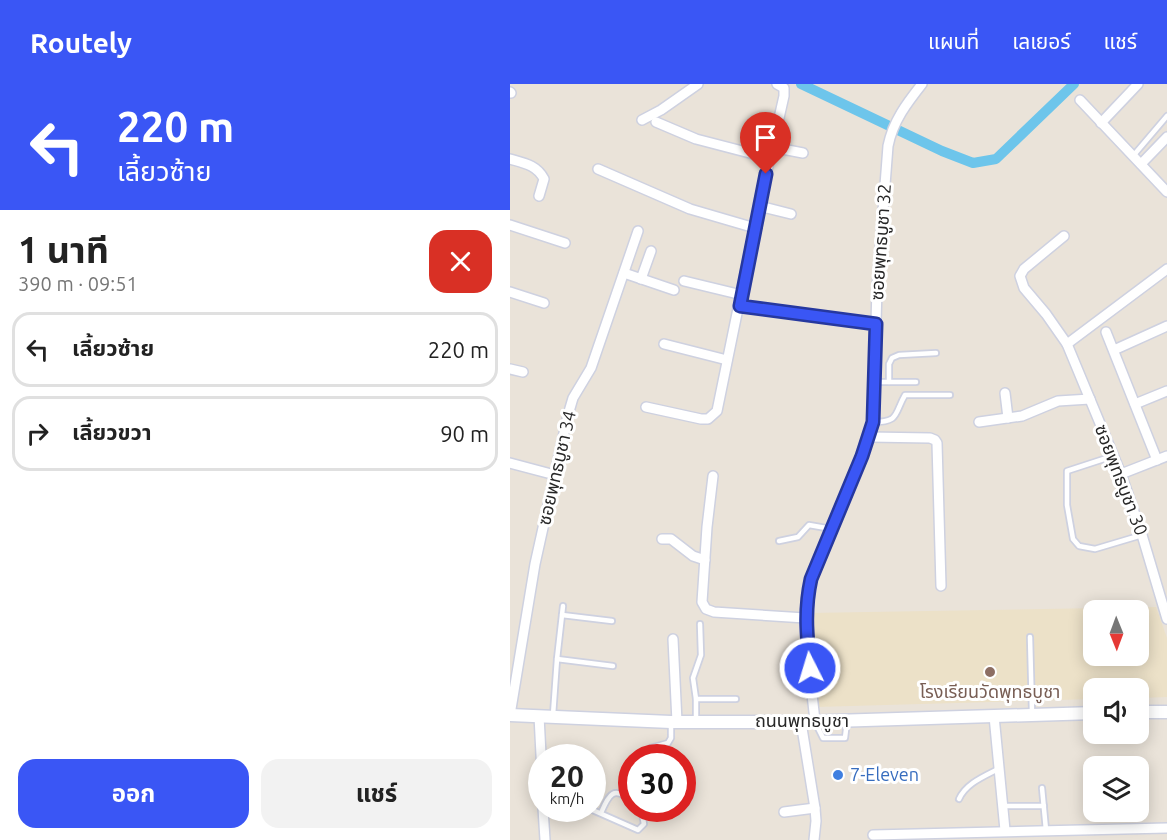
<!DOCTYPE html>
<html lang="th">
<meta charset="utf-8">
<style>
:root{--surface:#fff;--page:#f2f2f2;--text:#222;--muted:#767676;--line:#e0e0e0;--accent:#3a56f5}
body{margin:0;font-family:Ubuntu,"Noto Sans Thai",sans-serif;background:var(--page);color:var(--text);height:100vh;display:flex;flex-direction:column;font-size:22px;white-space:nowrap}
*{box-sizing:border-box;margin:0}
p{font-size:20px;color:var(--muted)}
.icon{flex:none;width:33px;height:33px;fill:none;stroke:currentColor;stroke-width:2;stroke-linecap:round;stroke-linejoin:round}
.map{position:relative;flex:1;overflow:hidden}
.sheet{display:flex;flex-direction:column;background:var(--surface);width:510px}
.sheet>*{flex:none}
.guide{background:#3a56f5;color:#fff;overflow:hidden}
.needle{width:39px;rotate:179deg}
.controls{position:absolute;left:573px;top:516px;display:grid;gap:12px}
.controls a{display:grid;place-items:center;width:66px;height:66px;border-radius:12px;background:var(--surface);box-shadow:0 3px 15px #0003;font-size:30px}
.speed{position:absolute;left:18px;top:660px;display:flex;gap:12px;font-size:30px;font-weight:700;text-align:center}
.speed>*{display:grid;place-content:center;width:78px;height:78px;border-radius:50%;background:var(--surface);box-shadow:0 3px 15px #0003;line-height:1}
.speed small{font-size:15px;font-weight:400}
.speed .limit{border:9px solid #d22;background:#fff;color:#111}
.pin{position:absolute;display:grid;place-items:center;width:51px;height:51px;color:#fff;margin:-62px -26px;border-radius:50% 50% 50% 0;rotate:-45deg;box-shadow:0 0 6px #0007}
.pin .icon{rotate:45deg}
.me{position:absolute;width:66px;margin:-33px;rotate:355deg;stroke-linejoin:round;filter:drop-shadow(0 0 4px #0008)}
.turn{display:flex;align-items:center;gap:21px;height:126px;padding:0 18px;font-size:27px}
.turn .icon{width:78px;height:78px;stroke-width:2.5}
.turn b{display:block;font-size:42px;line-height:51px}
.round{display:grid;place-items:center;flex:none;width:63px;height:63px;border-radius:18px;background:var(--page)}
.summary{display:flex;align-items:center;justify-content:space-between;height:102px;padding:0 18px}
h1{font-size:36px;font-weight:700;line-height:45px}
.cta{display:flex;gap:12px;margin-top:auto;padding:12px 18px}
.cta a{flex:1;height:69px;border-radius:18px;background:var(--accent);color:#fff;font-size:24px;font-weight:700;line-height:69px;text-align:center}
.cta a+a{background:var(--page);color:var(--text)}
ul{padding:0;list-style:none}
li{display:flex;align-items:center;gap:18px;height:75px;margin:0 12px 9px;padding:0 6px;border:3px solid var(--line);border-radius:18px}
li div{flex:1}
li b{display:block;font-size:22px}
li em{font-style:normal}
header{display:flex;align-items:center;gap:36px;box-sizing:border-box;height:84px;padding:0 30px;background:var(--accent);color:#fff}
header strong{font-size:28px}
nav{display:flex;gap:33px;margin-inline-start:auto;font-size:21px}
main{display:flex;flex:1;min-height:0}
.map>svg:first-child{display:block}
</style>
<header>
<strong>Routely</strong>
<nav><a>แผนที่</a><a>เลเยอร์</a><a>แชร์</a></nav>
</header>
<main>
<section class="sheet">
<div class="guide">
<div class="turn"><svg class="icon" aria-label="left" viewBox="0 0 24 24"><path d="M17 20v-9H6M10 6l-5 5 5 5"/></svg><div><b>220 m</b>เลี้ยวซ้าย</div></div>
</div>
<div class="summary"><div><h1>1 นาที</h1><p>390 m · 09:51</p></div><a class="round" style="background:#d93025;color:#fff"><svg class="icon" aria-label="close" viewBox="0 0 24 24"><path d="M6 6l12 12M18 6L6 18"/></svg></a></div>
<ul>
<li><svg class="icon" aria-label="left" viewBox="0 0 24 24"><path d="M17 20v-9H6M10 6l-5 5 5 5"/></svg><div><b>เลี้ยวซ้าย</b></div><em>220 m</em></li>
<li><svg class="icon" aria-label="right" viewBox="0 0 24 24"><path d="M7 20v-9h11M14 6l5 5-5 5"/></svg><div><b>เลี้ยวขวา</b></div><em>90 m</em></li>
</ul>
<div class="cta"><a>ออก</a><a>แชร์</a></div>
</section>
<div class="map">
<svg width="657" height="756" viewBox="0 0 657 756">
<rect width="100%" height="100%" fill="#eae3d9"/>
<path fill="#ece1c8" fill-rule="evenodd" d="M646 523 657 554V613L629 614 628 604H584L583 615 306 623 298 529ZM584 526H628V572H584Z"/>
<g fill="none" stroke-linecap="round" stroke-linejoin="round">
<polyline stroke="#6dc5eb" stroke-width="10" points="291,0 432,67 463,79 486,75 564,0"/>
<defs>
<g id="service">
<polyline points="623,72 657,32"/>
<polyline points="365,298 406,298"/>
<polyline points="379,298 379,280 382,274 389,271 426,269"/>
<path d="M363 338C390 338 384 330 395 311H440"/>
<polyline points="603,372 557,387 557,421 563,455 569,462 585,465 632,451"/>
<polyline points="269,457 288,453 299,441 322,445"/>
<polyline points="52,531 102,537"/>
<polyline points="520,553 522,628"/>
<polyline points="47,575 103,582"/>
<polyline points="186,615 226,615"/>
<polyline points="43,631 47,575 53,522"/>
<polyline points="186,638 186,615 183,594 191,571 190,540"/>
<polyline points="305,638 313,654 335,654 337,637"/>
<polyline points="140,664 158,659 161,654 161,640"/>
<polyline points="532,704 536,746"/>
<path d="M449 715C456 699 475 692 490 684"/>
<polyline points="493,722 534,722"/>
<polyline points="78,724 128,746 134,740 132,730 127,724"/>
<path d="M91 729C99 710 104 701 122 718"/>
</g>
<g id="minor">
<polyline points="0,8 1,9"/>
<polyline points="570,16 657,108"/>
<polyline points="132,36 151,26 188,0"/>
<polyline points="146,38 186,55 259,74"/>
<polyline points="591,39 628,0"/>
<polyline points="262,63 293,69"/>
<path d="M0 75C14 79 27 81 34 95L29 112"/>
<polyline points="631,80 657,53"/>
<polyline points="88,85 180,125 245,144"/>
<polyline points="249,122 281,130"/>
<polyline points="0,141 55,159"/>
<polyline points="554,152 514,185 510,192 514,204 536,230 557,260 657,185"/>
<polyline points="114,189 164,206"/>
<polyline points="131,195 141,167"/>
<polyline points="174,197 232,211"/>
<polyline points="0,208 34,219"/>
<polyline points="229,222 366,240"/>
<polyline points="596,248 647,376"/>
<polyline points="154,260 217,276"/>
<polyline points="557,260 611,390 632,451 657,535"/>
<polyline points="604,266 657,242"/>
<polyline points="0,285 13,288"/>
<polyline points="495,309 498,334"/>
<polyline points="625,320 657,307"/>
<polyline points="136,323 191,335 198,335 207,327 249,122 274,12 274,4 267,0"/>
<polyline points="469,338 512,332 548,317 580,315"/>
<polyline points="359,353 420,354 425,356 427,359 431,502"/>
<polyline points="0,379 45,391"/>
<polyline points="611,390 657,372"/>
<polyline points="203,392 197,443 192,518 196,525 204,528 295,534"/>
<polyline points="152,455 161,455 183,472 195,476"/>
<polyline points="163,555 167,638"/>
<polyline points="0,631 25,480 58,331 63,314 81,284 128,147"/>
<polyline points="29,632 32,690"/>
<polyline points="484,632 495,746"/>
<path d="M305 637C300 590 292 542 301 495L352 372 363 338 367 205 378 62C383 37 397 19 412 0"/>
<polyline points="291,638 305,724 306,737 304,756"/>
<polyline points="33,724 35,756"/>
<polyline points="274,728 305,724"/>
<polyline points="363,751 657,744"/>
</g>
<g id="secondary">
<polyline points="628,628 657,628"/>
<polyline points="0,631 161,638 291,638 584,629"/>
</g>
</defs>
<use href="#service" stroke="#ced1e0" stroke-width="8"/>
<use href="#minor" stroke="#ced1e0" stroke-width="12"/>
<use href="#secondary" stroke="#ced1e0" stroke-width="15"/>
<use href="#service" stroke="#fff" stroke-width="4.5"/>
<use href="#minor" stroke="#fff" stroke-width="9"/>
<use href="#secondary" stroke="#fff" stroke-width="12"/>
</g>
<g fill="none" stroke-linecap="round" stroke-linejoin="round">
<defs>
<path id="route" d="M256 90 230 222 366 240 363 338 352 372 301 495C294 527 297 552 300 584"/>
</defs>
<use href="#route" stroke="#26389f" stroke-width="15"/>
<use href="#route" stroke="#3a56f5" stroke-width="10"/>
</g>
<circle fill="#8d6e63" stroke="#fff" stroke-width="2" cx="480" cy="588" r="6"/>
<circle fill="#3f7fe0" stroke="#fff" stroke-width="2" cx="328" cy="691" r="6"/>
<g text-anchor="middle" stroke-width="6" stroke-linejoin="round" paint-order="stroke">
<g font-size="18" fill="#272727" stroke="#fff">
<text transform="translate(371 158) rotate(-86)" y="6">ซอยพุทธบูชา 32</text>
<text transform="translate(47 384) rotate(-77)" y="6">ซอยพุทธบูชา 34</text>
<text transform="translate(611 396) rotate(69)" y="6">ซอยพุทธบูชา 30</text>
<text x="292" y="643">ถนนพุทธบูชา</text>
</g>
<g font-size="18" fill="#785e54" stroke="#fff">
<text x="480" y="614">โรงเรียนวัดพุทธบูชา</text>
</g>
<g font-size="18" fill="#366cbe" stroke="#fff" text-anchor="start">
<text x="340" y="697">7-Eleven</text>
</g>
</g>
</svg>
<div class="controls">
<a><svg class="needle" viewBox="-14 -14 28 28"><path d="M0-13l5 13h-10z" fill="#e53935"/><path d="M0 13l5-13h-10z" fill="#767676"/></svg></a>
<a><svg class="icon" aria-label="sound" viewBox="0 0 24 24"><path d="M4 9h4l5-4v14l-5-4H4zM17 9q2 3 0 6"/></svg></a>
<a><svg class="icon" aria-label="layers" viewBox="0 0 24 24"><path d="M12 4l9 5-9 5-9-5zM3 14l9 5 9-5"/></svg></a>
</div>
<div class="speed"><div>20<small>km/h</small></div><div class="limit">30</div></div>
<div class="pin" style="left:256px;top:90px;background:#d93025"><svg class="icon" aria-label="arrive" viewBox="0 0 24 24"><path d="M6 21V4h12l-3 4 3 4H6"/></svg></div>
<svg class="me" style="left:300px;top:584px" viewBox="-20 -20 40 40"><circle r="17" fill="#3a56f5" stroke="#fff" stroke-width="3"/><path d="M0-11L8 9 0 5-8 9z" fill="#fff"/></svg>
</div>
</main>
